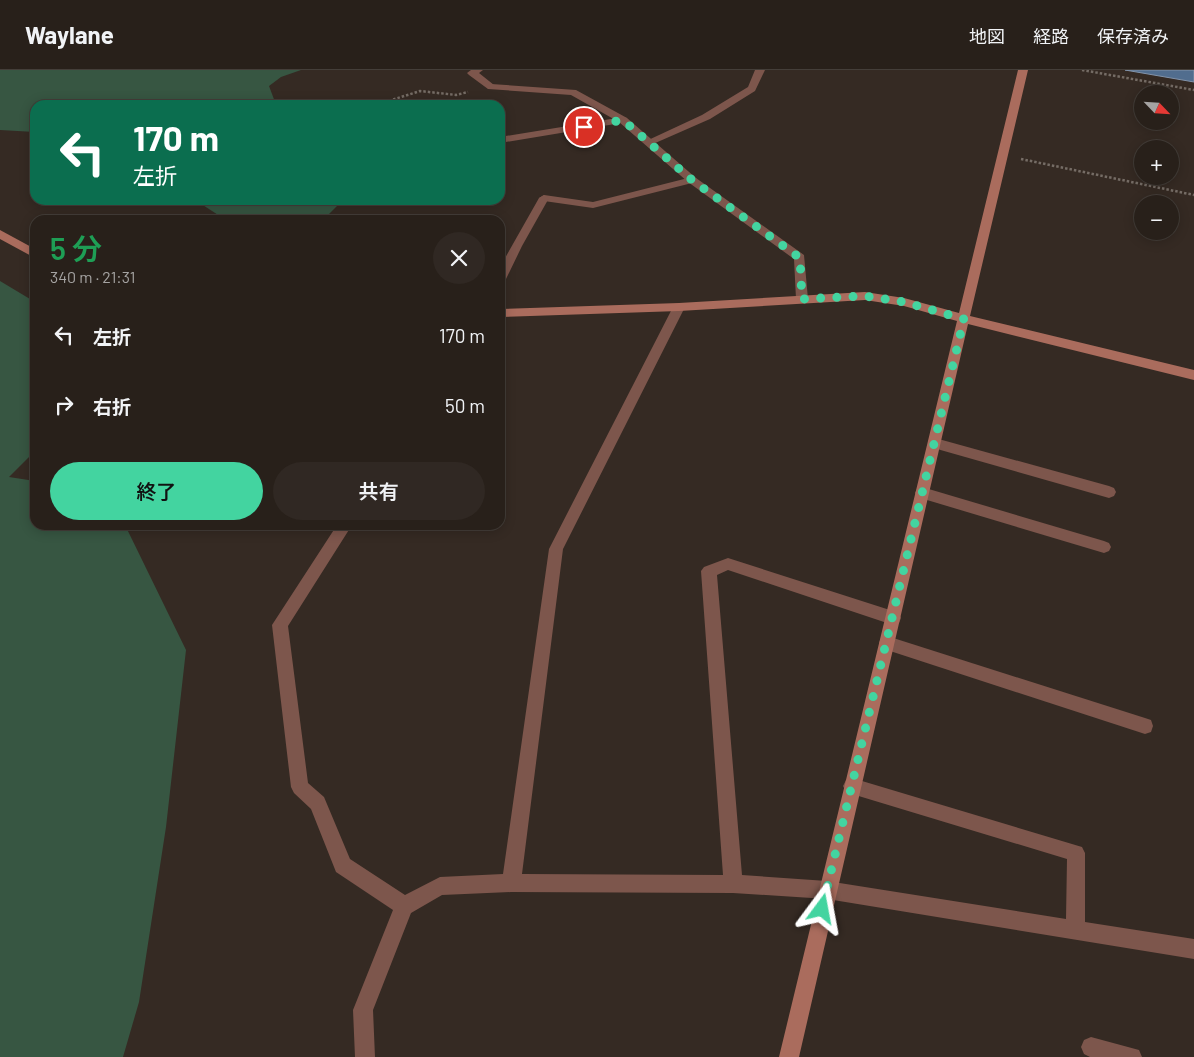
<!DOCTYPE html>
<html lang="ja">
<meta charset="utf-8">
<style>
:root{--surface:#28201a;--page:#302823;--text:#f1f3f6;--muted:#a5a3a2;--line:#443e39;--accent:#43d4a0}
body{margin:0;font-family:Barlow,"Noto Sans JP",sans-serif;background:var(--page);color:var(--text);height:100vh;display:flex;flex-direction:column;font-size:19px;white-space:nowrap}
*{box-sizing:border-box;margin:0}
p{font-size:16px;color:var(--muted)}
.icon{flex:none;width:28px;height:28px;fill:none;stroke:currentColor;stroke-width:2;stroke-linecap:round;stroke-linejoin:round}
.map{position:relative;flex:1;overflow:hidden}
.panel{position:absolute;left:30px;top:145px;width:475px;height:315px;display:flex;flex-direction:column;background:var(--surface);border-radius:15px;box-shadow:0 2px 12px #0003,0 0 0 1px var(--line)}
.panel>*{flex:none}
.top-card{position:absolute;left:30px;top:30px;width:475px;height:105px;border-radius:15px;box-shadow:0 2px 12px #0003,0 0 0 1px var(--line);background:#0b6e4f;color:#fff;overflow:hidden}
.needle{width:32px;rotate:115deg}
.fabs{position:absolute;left:1134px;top:15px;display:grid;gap:10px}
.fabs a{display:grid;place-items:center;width:45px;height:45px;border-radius:50%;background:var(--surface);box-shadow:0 2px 12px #0003,0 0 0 1px var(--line);font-size:25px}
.pin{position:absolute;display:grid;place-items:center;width:42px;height:42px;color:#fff;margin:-21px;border:2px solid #fff;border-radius:50%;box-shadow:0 1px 5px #0007}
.me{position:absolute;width:55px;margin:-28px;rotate:13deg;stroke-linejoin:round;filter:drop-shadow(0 0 4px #0008)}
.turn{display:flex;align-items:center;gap:18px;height:105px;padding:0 20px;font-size:22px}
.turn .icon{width:65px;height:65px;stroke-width:2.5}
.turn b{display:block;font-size:35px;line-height:42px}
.round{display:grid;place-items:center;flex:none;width:52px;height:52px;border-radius:26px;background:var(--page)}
.headline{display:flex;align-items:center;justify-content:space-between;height:85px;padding:0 20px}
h1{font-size:30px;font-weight:600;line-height:38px;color:#1e9e55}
.primary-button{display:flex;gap:10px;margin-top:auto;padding:10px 20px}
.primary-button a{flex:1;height:58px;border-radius:30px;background:var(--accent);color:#111;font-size:20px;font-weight:600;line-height:58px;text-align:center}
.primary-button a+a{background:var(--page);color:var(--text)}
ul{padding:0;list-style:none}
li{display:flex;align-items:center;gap:15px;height:70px;padding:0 20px}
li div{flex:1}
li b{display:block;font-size:19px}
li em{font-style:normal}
header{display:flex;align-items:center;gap:30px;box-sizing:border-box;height:70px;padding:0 25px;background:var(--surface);border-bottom:1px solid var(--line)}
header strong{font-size:24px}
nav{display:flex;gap:28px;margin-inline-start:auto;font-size:18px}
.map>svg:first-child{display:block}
</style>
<header>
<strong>Waylane</strong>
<nav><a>地図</a><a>経路</a><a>保存済み</a></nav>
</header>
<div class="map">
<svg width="1194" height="987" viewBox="0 0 1194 987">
<rect width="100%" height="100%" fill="#352a23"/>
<g fill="#375642">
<polygon points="0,0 301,0 281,7 269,16 275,32 279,35 35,35 35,62 0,60"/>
<polygon points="195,130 343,130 326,147 318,150 226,150"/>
<polygon points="0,211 35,232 35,381 9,407 35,411 35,455 125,455 186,580 166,757 139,932 123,987 0,987"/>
</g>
<polygon fill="#516d8e" stroke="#8293a9" points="1125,0 1194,0 1194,12"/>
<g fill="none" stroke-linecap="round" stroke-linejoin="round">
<g stroke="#756c65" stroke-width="2.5" stroke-dasharray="2.5 2" stroke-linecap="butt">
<polyline points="1082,0 1194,20"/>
<polyline points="376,35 420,21 456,25 468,22"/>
<polyline points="1021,89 1194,125"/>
</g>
<g fill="#7d564c" fill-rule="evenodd">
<polygon points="471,0 483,0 479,3 494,15 494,19 488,19 469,5 467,3"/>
<polygon points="755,0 765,0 755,21 710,49 653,74 649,75 644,72 702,45 748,17"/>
<polygon points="623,47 627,48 627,52 500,73 500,67"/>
<polygon points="692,107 696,108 697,110 696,112 593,138 544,131 539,128 544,125 593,132"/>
<polygon points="1091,967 1139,980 1142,987 1090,987 1084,984 1081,977 1084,970"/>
</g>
<g fill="#7d564c" fill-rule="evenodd">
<polygon points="491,14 576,20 627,48 696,108 804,185 808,229 806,232 798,232 796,229 794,189 688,112 619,52 571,25 488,19 488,15"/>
<polygon points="544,125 549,128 522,176 506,209 500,213 500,197 539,128"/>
<polygon points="679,233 685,237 563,479 522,804 723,805 701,501 704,497 728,488 893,541 899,543 901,548 899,553 893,555 728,500 717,505 742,805 827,811 1066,849 1067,789 852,724 846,722 843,716 846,710 852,708 1082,777 1085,783 1085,852 1194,869 1194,889 827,829 733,823 511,822 442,825 411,843 373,940 375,987 355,987 353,940 393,840 336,802 311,739 294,723 291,717 272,555 337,455 352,455 288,556 308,713 324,727 350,789 405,825 440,807 503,804 549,479 673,237"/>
<polygon points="935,368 1109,416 1114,418 1116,422 1114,426 1109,428 930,377 928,373 930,369"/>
<polygon points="922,417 1104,471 1109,473 1111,477 1109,481 1104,483 917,427 915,423 917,419"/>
<polygon points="887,566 1145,648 1151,650 1153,656 1151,662 1145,664 887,580 881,578 879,573 881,568"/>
</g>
<g fill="#aa6c5d" fill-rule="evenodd">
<polygon points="1018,0 1028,0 970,246 1194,300 1194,310 968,254 799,987 779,987 957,251 904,236 865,230 679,241 500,247 500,239 679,233 865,222 904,228 959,243"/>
<polygon points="0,160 35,179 35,188 0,169"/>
</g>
</g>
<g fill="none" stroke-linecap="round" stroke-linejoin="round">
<polyline stroke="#43d4a0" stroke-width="9" stroke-dasharray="0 16.2" points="584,57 623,50 692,110 800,188 802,229 865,226 904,232 964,249 822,839"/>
</g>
</svg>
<div class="fabs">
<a><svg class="needle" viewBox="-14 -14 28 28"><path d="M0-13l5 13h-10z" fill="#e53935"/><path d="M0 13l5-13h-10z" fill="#a5a3a2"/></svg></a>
<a>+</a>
<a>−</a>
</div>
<div class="pin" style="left:584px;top:57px;background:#d93025"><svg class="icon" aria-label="arrive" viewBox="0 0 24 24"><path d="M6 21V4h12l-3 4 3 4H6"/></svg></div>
<svg class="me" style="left:822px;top:839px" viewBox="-20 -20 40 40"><path d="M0-17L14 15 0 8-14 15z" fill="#43d4a0" stroke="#fff" stroke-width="4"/></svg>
<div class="top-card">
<div class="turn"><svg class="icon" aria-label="left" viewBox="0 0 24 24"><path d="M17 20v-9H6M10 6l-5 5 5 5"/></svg><div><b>170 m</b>左折</div></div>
</div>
<section class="panel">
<div class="headline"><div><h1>5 分</h1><p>340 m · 21:31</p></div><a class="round"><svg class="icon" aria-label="close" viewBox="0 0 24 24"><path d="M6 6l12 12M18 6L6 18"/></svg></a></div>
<ul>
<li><svg class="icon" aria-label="left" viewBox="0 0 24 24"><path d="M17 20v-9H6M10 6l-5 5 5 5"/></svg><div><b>左折</b></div><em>170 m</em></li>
<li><svg class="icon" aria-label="right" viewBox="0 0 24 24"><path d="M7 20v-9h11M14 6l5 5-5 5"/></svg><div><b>右折</b></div><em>50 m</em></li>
</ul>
<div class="primary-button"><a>終了</a><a>共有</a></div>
</section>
</div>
